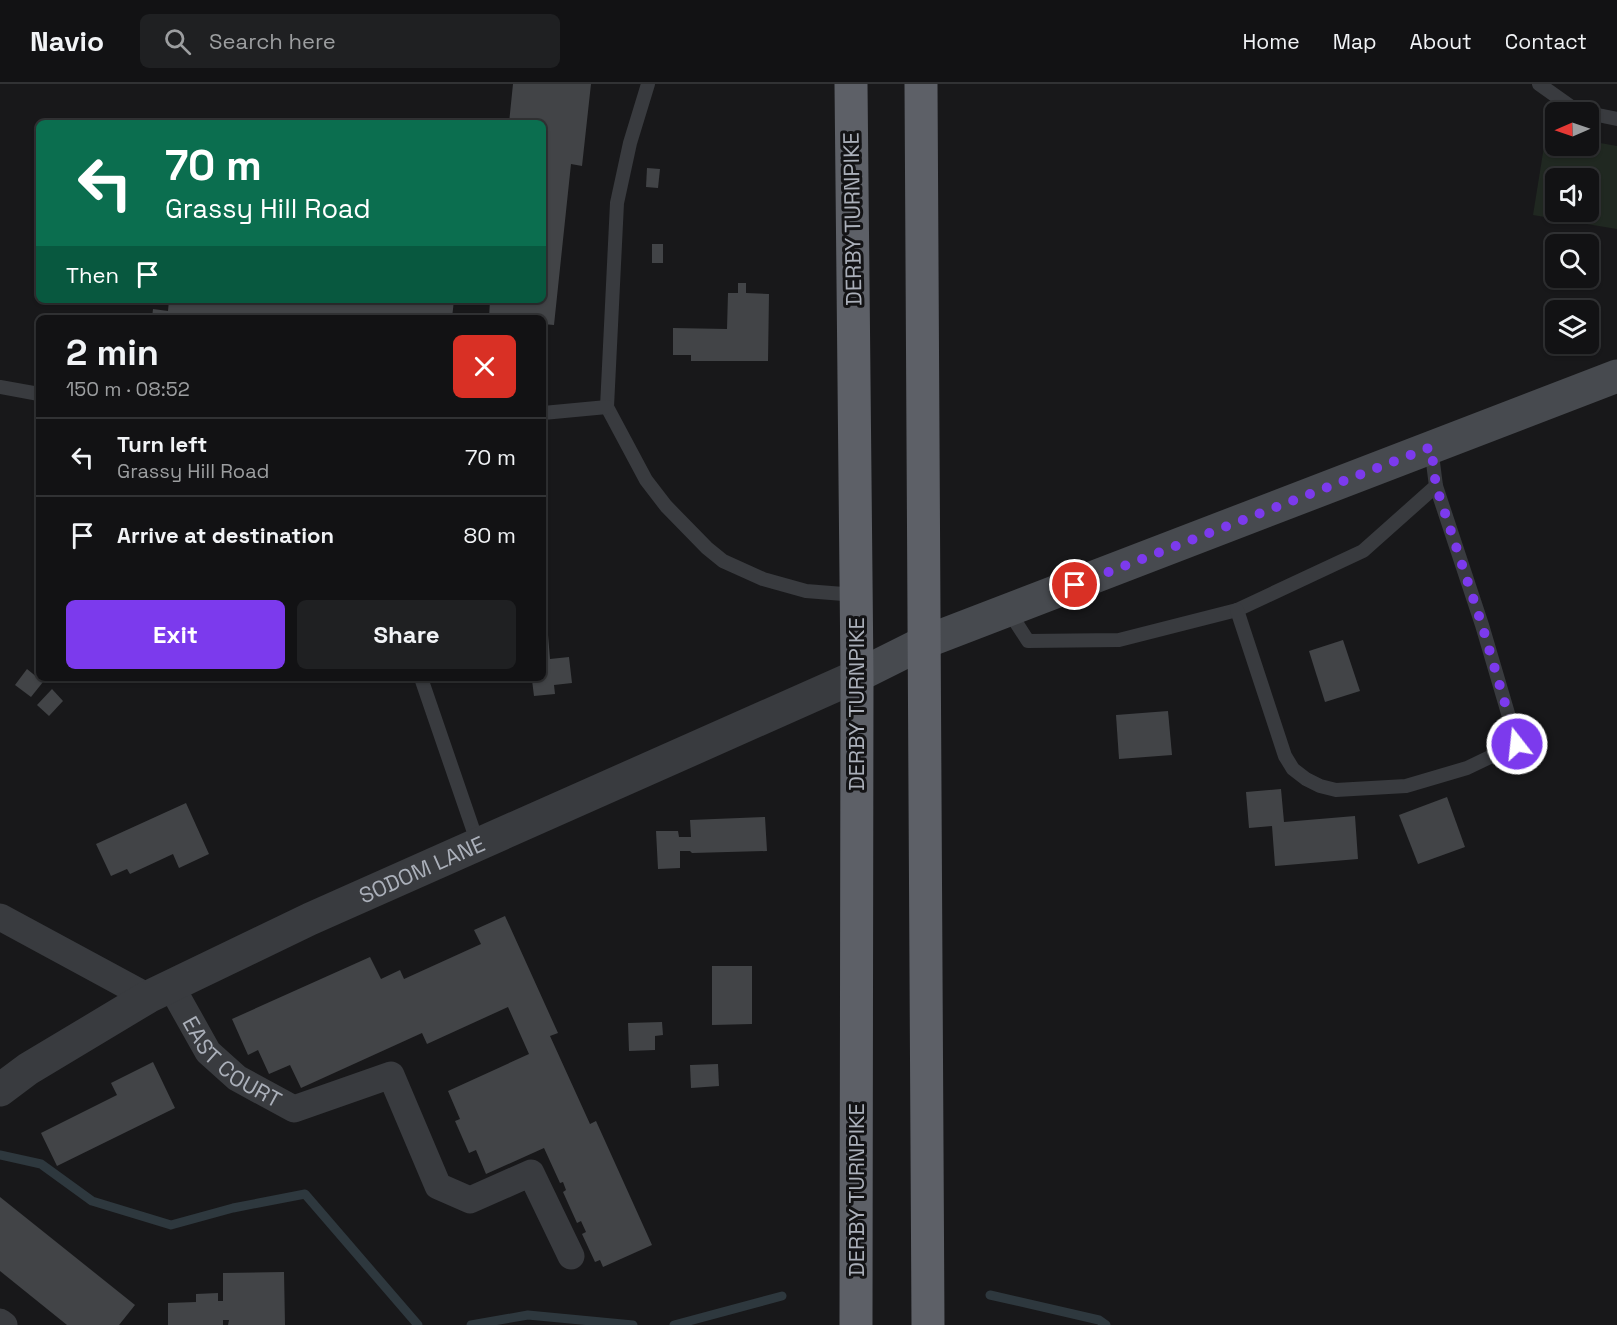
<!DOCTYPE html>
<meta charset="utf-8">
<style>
:root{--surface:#121214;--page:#1f2022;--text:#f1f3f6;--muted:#9c9ea0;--line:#313234;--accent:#7c3aed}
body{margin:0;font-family:"Space Grotesk",sans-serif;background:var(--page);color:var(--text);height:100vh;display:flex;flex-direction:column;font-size:22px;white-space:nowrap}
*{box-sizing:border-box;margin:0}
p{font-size:20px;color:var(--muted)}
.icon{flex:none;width:33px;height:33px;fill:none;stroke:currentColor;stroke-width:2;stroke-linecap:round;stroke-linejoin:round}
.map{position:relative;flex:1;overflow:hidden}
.panel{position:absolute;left:36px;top:231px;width:510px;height:366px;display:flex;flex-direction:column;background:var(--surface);border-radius:9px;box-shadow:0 2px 4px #0004,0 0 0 2px var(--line)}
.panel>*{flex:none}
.guide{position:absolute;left:36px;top:36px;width:510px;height:183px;border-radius:9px;box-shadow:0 2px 4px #0004,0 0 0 2px var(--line);background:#0b6e4f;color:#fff;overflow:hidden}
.needle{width:39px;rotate:268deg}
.buttons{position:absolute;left:1545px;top:18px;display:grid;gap:12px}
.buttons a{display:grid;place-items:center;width:54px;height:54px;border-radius:9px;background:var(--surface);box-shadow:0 2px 4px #0004,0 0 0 2px var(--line);font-size:30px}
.pin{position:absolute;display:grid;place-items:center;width:51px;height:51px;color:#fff;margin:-26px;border:3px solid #fff;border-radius:50%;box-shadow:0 2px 6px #0007}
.me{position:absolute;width:66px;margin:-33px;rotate:344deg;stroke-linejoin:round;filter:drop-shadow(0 0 4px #0008)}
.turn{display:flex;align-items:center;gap:21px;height:126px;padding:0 30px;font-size:27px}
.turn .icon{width:78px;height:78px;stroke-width:2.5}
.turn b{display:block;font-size:42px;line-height:51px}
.then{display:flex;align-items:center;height:57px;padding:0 30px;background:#0003;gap:12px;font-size:22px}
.round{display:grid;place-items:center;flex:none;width:63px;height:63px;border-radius:9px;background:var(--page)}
.overview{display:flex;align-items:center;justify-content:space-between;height:102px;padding:0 30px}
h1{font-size:36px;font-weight:700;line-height:45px}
.primary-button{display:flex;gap:12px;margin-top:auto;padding:12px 30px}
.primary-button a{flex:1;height:69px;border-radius:9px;background:var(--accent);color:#fff;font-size:24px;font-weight:700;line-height:69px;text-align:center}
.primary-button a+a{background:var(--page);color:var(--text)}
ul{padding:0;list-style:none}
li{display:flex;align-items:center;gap:18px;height:78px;padding:0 30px;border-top:2px solid var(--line)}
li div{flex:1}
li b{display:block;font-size:22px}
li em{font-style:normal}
header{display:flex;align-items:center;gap:36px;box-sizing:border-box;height:84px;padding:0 30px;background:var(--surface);border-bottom:2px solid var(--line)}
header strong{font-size:28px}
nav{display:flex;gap:33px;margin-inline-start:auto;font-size:21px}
.search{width:420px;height:54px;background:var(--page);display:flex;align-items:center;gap:15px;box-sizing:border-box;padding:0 21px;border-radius:9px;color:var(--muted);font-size:22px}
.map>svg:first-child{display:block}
</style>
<header>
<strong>Navio</strong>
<div class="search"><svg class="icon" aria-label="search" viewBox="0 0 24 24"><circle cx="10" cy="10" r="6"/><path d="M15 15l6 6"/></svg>Search here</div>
<nav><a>Home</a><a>Map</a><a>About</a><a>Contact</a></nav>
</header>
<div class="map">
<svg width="1617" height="1241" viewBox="0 0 1617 1241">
<rect width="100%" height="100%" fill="#18181a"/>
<path fill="#202821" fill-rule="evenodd" d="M1546 50 1555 51 1556 62H1588L1589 57 1617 62V145L1533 131ZM1556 94H1588V128H1556Z"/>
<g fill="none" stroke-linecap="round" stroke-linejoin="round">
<g stroke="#2e383e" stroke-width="9">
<polyline points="0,1071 41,1080 92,1117 171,1141 233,1124 305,1110 418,1241"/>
<polyline points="990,1211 1099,1236 1106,1241"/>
<polyline points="471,1241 528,1231 633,1241"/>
<polyline points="674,1241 782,1212"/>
</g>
</g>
<g fill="#424447">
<polygon points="513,0 591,0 582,82 571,80 554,241 543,240 543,234 489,234 490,216 543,216 543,39 509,39"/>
<polygon points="647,84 660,85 658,104 646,103"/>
<rect x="652" y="160" width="11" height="19"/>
<polygon points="738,199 746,199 746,209 769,210 768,277 691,277 691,271 673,271 673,244 727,245 728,209 738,209"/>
<polygon points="169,216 454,216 452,234 152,234 153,225 168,227"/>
<polygon points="543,551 548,551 550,575 569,573 572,599 554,601 555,610 534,612 532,596 511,598 510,594 543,594"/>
<polygon points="1343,556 1360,607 1325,618 1309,567"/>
<polygon points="27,585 43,598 31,613 15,601"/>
<polygon points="52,605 63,617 49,632 37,621"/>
<polygon points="1168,627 1172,671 1119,675 1116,631"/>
<polygon points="1281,705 1284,738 1355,732 1358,775 1275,782 1272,742 1249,744 1246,708"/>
<polygon points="1447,713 1465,763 1418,780 1399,731"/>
<polygon points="186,719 209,770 179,784 173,770 130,790 127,785 111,792 96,760"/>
<polygon points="765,733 767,767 692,769 690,767 680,767 680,784 658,785 656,747 678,747 679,753 691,753 690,736"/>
<polygon points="505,832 558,949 550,952 590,1040 596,1037 652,1161 603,1183 600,1176 595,1178 582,1150 586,1148 581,1137 577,1139 563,1108 566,1106 563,1098 560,1099 544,1064 486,1090 476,1066 469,1069 455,1037 460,1035 448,1007 529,970 508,923 427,960 422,949 301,1004 290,981 269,990 258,966 248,971 232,935 370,873 381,895 400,886 404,895 481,860 474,846"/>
<polygon points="712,882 752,882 752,940 712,941"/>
<polygon points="662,938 663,951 655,952 655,966 629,967 628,939"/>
<polygon points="153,978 175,1024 57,1082 41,1049 117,1011 111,999"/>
<polygon points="718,980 719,1002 691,1004 690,981"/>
<polygon points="0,1113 135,1221 119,1241 67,1241 0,1187"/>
<polygon points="284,1188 285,1241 228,1241 229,1236 223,1236 223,1241 168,1241 168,1219 196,1218 196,1210 218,1209 218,1217 223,1217 223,1189"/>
</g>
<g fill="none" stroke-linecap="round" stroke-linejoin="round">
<g stroke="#393b3f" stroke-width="14">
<polyline points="648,0 630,59 617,119 607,323 646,396 666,422 707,464 723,477 763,495 806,507 856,511"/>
<polyline points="1539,0 1577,27 1584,28"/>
<polyline points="1588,29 1617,35"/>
<polyline points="0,303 39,310"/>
<polyline points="543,329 607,323"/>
<polyline points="1008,526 1028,557 1119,556 1237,526 1363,467 1436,402 1431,363"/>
<polyline points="1237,526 1285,672 1293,685 1306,695 1320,702 1336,706 1406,702 1467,684 1517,660 1482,541 1436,402"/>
<polyline points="421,594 478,760"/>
</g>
<g stroke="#393b3f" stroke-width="27">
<polyline points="0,833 148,913"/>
<path id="s1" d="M171 902 208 968 237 994 294 1025 391 991 438 1102 470 1116 531 1089 571 1172"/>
<polyline points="0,1238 4,1241"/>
</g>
<path stroke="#393b3f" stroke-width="33" id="s2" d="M0 1006 28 985 148 913 310 835 857 592"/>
<polyline stroke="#474a4f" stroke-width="33" points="857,592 925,558 1617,292"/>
<g stroke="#5d6067" stroke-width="33">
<polyline points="851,0 857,592 856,1241"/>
<polyline points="921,0 928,1241"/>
</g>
</g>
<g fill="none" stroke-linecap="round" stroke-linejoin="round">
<polyline stroke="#7c3aed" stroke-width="10" stroke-dasharray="0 18" points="1075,501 1431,363 1436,402 1482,541 1517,660"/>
</g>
<g text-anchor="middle" stroke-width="6" stroke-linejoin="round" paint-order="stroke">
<g font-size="22" fill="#abb0ba" stroke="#131315">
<text transform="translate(852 135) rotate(-91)" y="8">DERBY TURNPIKE</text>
<text transform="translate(856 620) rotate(-90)" y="8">DERBY TURNPIKE</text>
<text dy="8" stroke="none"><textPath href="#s2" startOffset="477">SODOM LANE</textPath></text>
<text dy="8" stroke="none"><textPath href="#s1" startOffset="100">EAST COURT</textPath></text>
<text transform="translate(856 1106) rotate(-90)" y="8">DERBY TURNPIKE</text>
</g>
</g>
</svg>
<div class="buttons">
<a><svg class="needle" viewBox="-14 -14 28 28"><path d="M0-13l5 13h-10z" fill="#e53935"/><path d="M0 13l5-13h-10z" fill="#9c9ea0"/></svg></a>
<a><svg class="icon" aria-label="sound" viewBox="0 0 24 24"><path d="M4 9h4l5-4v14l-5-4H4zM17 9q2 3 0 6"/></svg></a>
<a><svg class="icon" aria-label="search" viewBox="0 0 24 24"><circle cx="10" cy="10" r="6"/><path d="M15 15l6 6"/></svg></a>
<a><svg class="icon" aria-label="layers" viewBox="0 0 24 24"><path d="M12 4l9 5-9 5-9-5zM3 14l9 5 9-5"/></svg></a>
</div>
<div class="pin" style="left:1075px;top:501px;background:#d93025"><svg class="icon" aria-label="arrive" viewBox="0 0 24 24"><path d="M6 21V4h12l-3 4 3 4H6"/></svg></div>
<svg class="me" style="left:1517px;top:660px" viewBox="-20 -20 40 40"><circle r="17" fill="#7c3aed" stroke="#fff" stroke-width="3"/><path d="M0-11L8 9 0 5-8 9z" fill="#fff"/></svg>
<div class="guide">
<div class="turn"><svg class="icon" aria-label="left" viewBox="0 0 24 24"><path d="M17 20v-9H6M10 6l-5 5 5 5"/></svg><div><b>70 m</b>Grassy Hill Road</div></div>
<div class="then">Then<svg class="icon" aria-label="arrive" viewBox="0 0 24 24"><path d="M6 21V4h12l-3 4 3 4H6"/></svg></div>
</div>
<section class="panel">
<div class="overview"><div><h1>2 min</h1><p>150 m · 08:52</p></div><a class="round" style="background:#d93025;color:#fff"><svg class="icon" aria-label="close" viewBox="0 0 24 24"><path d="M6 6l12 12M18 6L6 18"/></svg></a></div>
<ul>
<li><svg class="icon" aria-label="left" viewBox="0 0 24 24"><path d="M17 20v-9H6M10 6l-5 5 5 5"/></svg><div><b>Turn left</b><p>Grassy Hill Road</p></div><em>70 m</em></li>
<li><svg class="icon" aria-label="arrive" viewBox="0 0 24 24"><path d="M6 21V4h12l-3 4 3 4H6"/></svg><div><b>Arrive at destination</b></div><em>80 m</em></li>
</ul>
<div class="primary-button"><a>Exit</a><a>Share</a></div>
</section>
</div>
